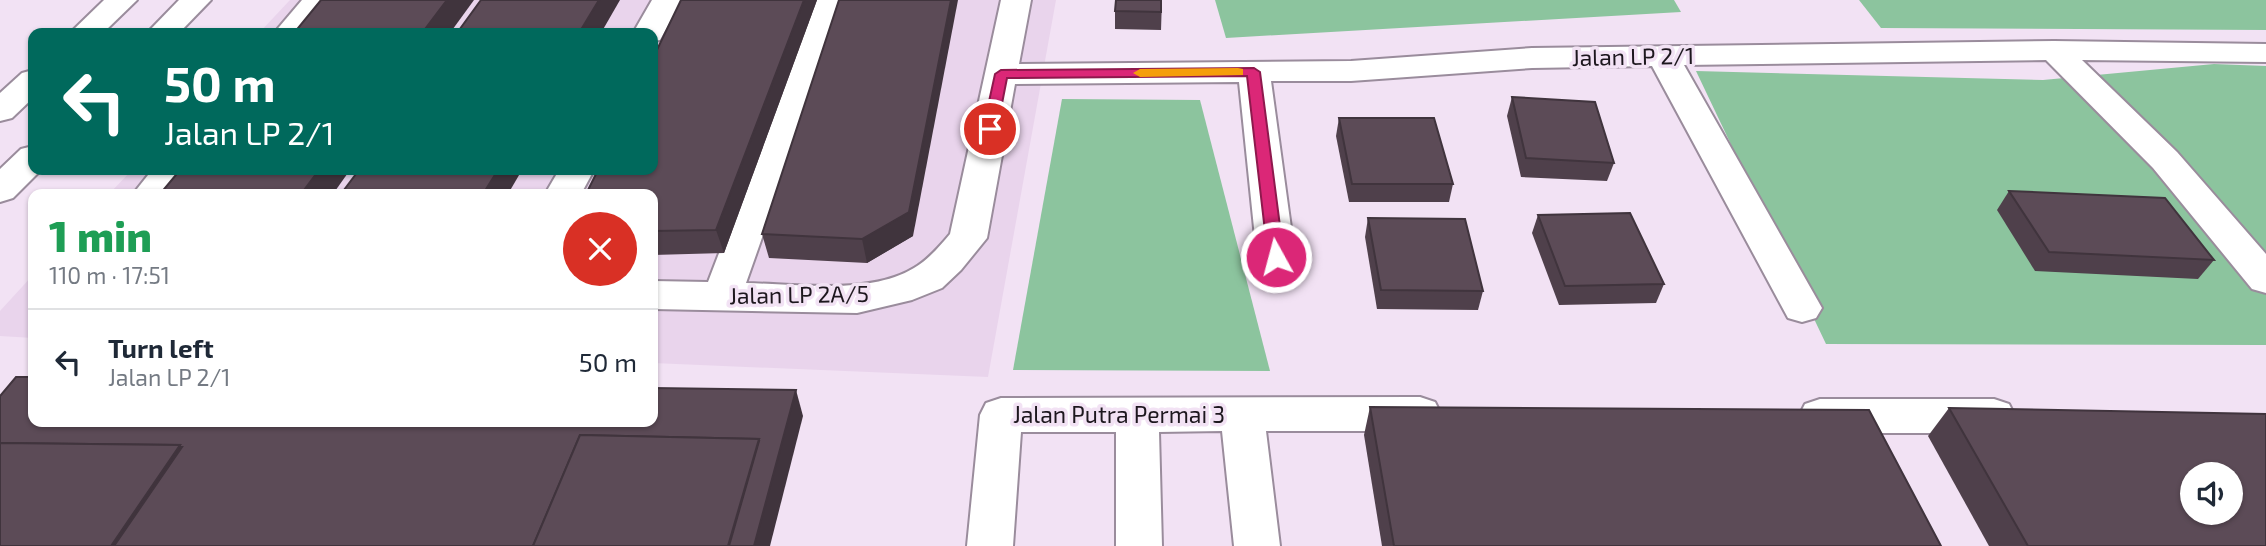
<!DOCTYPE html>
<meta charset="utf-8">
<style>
:root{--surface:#fff;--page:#f2f2f3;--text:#1f2937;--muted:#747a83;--line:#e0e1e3}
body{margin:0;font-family:"Exo 2",sans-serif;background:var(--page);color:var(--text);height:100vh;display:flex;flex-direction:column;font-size:26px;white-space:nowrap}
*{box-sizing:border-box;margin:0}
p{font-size:23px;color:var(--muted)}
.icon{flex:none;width:38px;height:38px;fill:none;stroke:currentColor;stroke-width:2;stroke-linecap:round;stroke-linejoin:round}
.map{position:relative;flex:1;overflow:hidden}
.sheet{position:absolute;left:28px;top:189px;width:630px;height:238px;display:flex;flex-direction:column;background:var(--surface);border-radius:14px;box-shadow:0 2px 5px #0004}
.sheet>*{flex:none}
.banner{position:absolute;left:28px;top:28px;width:630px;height:147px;border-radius:14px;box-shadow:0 2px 5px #0004;background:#00695c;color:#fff;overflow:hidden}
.fabs{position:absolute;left:2180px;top:462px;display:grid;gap:14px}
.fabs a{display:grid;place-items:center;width:63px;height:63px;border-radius:50%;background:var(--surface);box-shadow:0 2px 5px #0004;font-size:35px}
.pin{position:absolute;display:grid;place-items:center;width:60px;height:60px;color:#fff;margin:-30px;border:4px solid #fff;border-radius:50%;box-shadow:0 2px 7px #0007}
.me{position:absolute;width:77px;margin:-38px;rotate:353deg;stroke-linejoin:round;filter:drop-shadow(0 0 5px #0008)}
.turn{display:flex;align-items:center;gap:24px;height:147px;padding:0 21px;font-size:32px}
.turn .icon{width:91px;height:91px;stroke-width:2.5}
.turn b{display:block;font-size:49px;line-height:60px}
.round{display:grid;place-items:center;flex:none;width:74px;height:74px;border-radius:37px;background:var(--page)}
.headline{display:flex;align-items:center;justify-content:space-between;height:119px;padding:0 21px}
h1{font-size:42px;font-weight:800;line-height:52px;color:#1e9e55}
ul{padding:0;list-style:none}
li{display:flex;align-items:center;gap:21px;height:105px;padding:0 21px;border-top:2px solid var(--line)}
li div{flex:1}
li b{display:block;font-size:26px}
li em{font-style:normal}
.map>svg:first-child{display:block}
</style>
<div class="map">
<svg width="2266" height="546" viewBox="0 0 2266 546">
<rect width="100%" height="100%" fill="#f2e2f4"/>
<g fill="#e9d4ec">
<polygon points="290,0 1056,0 988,377 653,363 653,194 109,194 132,170 653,170 653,33 259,33"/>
<polygon points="33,275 33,338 0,336 0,311"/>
</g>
<g fill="#8cc49e">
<polygon points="1215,0 1674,0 1681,12 1226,38"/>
<polygon points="1859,0 2266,0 2266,30 1881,28"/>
<polygon points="2214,64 2266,66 2266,345 1826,344 1696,71 2043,80"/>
<polygon points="1062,99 1200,100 1270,371 1013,370"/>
</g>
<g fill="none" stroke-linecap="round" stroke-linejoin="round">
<defs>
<g id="minor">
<polygon points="104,0 137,0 103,33 70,33"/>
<polygon points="179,0 211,0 179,33 147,33"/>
<polygon points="302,0 333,0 305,33 274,33"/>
<polygon points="652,0 682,0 660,40 653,41 653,33 633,33"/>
<path d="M816 0H846L746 283C796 284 870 295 914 268 928 260 940 246 950 234L1001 0H1031L1019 64 1351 61 1532 48 2054 41 2266 44V62L2082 60 2177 152 2266 254V293L2252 289 2153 168 2046 60 1684 65 1822 308 1816 318 1802 322 1788 318 1652 66 1532 68 1351 81H1271L1295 257 1289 266 1276 270 1263 266 1257 257 1239 82 1015 84 987 238 961 270 942 288 912 300 857 313 653 309V281L708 282Z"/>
<polygon points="33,70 33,98 12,118 0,121 0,93 22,73"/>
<polygon points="33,146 33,170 41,170 13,198 0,202 0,169 21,149"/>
<polygon points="152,170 190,170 171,194 133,194"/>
<polygon points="559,170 594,170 581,194 545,194"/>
<polygon points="1420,397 1435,402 1441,414 1435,426 1420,431 1266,431 1280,546 1234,546 1222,431 1159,432 1162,546 1116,546 1116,432 1021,432 1013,546 967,546 980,415 986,403 1001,398"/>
<polygon points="1820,399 1994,399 2009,404 2015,416 2009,428 1994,433 1820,433 1805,428 1799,416 1805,404"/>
</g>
</defs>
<use href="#minor" stroke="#9a8c9c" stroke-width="4"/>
<use href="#minor" fill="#fff" fill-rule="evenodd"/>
</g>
<g fill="#4f404b">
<polygon points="681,0 817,0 724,253 653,255 653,194"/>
<polygon points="1162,0 1161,30 1115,29 1115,11"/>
<polygon points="1512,97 1614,163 1607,181 1521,177 1507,116"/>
<polygon points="1339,118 1453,184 1449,202 1349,202 1336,136"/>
<polygon points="2009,191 2214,260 2198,279 2035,271 1997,210"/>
<polygon points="1538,215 1664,284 1656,303 1559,305 1532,233"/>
<polygon points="1368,218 1483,291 1478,310 1377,309 1365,237"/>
<polygon points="762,234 913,236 867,263 769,258"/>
<polygon points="1370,407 1941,546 1382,546 1364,435"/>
<polygon points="1949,408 2266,546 1989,546 1928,436"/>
</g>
<g fill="#40343d">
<polygon points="447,0 474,0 450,33 422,33"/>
<polygon points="599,0 620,0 601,33 579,33"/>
<polygon points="804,0 817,0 724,253 716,230"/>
<polygon points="951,0 958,0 913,236 867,263 862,239"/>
<polygon points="319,170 350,170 333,194 301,194"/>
<polygon points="498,170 522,170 508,194 483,194"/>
<polygon points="796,390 803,416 770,546 754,546"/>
<polygon points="180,445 205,473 157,546 111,546"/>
</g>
<g fill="#5c4b57" stroke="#40343d" stroke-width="2" fill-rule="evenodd">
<polygon points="321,0 447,0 422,33 294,33"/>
<polygon points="481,0 599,0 579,33 457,33"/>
<polygon points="681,0 804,0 716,230 653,231 653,194 586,194 598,170 653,170 653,58"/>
<polygon points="839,0 951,0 909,212 862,239 762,234"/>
<polygon points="1116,0 1161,0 1161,12 1115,11"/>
<polygon points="1512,97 1595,102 1614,163 1526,158"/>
<polygon points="1339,118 1434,118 1453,184 1352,184"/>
<polygon points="180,170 319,170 301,194 160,194"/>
<polygon points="359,170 498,170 483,194 341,194"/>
<polygon points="2009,191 2165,198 2214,260 2049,252"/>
<polygon points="1630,213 1664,284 1565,286 1538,215"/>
<polygon points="1368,218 1465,219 1483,291 1381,290"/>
<polygon points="16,377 33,377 33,422 653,422 653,388 796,390 754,546 729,546 759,441 758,441 759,439 580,435 533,546 114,546 182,447 179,447 180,445 0,443 0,396"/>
<polygon points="1370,407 1869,410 1941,546 1394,546"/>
<path d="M1949 408 2266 414V546H2028ZM2193 474H2231V513H2193Z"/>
<polygon points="580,435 759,439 728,546 533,546"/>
<polygon points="0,443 180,445 111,546 0,546"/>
</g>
<polygon fill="#db2777" stroke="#8e194d" stroke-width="2" points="1254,68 1260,72 1284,257 1276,262 1268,257 1247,76 1007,78 997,129 990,133 983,129 995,74 1001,70"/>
<polygon fill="#f59e0b" points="1238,68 1243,69 1243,75 1140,77 1133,73 1140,69"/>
<g text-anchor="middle" stroke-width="7" stroke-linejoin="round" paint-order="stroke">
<g font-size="23" fill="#1d171e" stroke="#f2e2f4">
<text transform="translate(1633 57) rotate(-1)" y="8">Jalan LP 2/1</text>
<text transform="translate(799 295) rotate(-1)" y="8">Jalan LP 2A/5</text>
<text x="1119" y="423">Jalan Putra Permai 3</text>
</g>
</g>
</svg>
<div class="fabs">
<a><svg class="icon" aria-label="sound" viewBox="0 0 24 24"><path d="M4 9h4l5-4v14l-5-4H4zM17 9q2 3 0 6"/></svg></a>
</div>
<div class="pin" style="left:990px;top:129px;background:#d93025"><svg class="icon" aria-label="arrive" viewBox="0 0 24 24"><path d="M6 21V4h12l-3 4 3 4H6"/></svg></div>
<svg class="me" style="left:1276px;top:257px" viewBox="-20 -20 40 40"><circle r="17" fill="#db2777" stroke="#fff" stroke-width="3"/><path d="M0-11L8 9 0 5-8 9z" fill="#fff"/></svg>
<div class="banner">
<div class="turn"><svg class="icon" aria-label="left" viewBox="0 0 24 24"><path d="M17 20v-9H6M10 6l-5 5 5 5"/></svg><div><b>50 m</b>Jalan LP 2/1</div></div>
</div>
<section class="sheet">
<div class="headline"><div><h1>1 min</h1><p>110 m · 17:51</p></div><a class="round" style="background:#d93025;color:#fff"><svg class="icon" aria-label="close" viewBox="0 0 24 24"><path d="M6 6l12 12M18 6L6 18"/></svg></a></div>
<ul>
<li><svg class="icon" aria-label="left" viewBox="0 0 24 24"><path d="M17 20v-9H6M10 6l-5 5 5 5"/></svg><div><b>Turn left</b><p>Jalan LP 2/1</p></div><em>50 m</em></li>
</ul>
</section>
</div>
